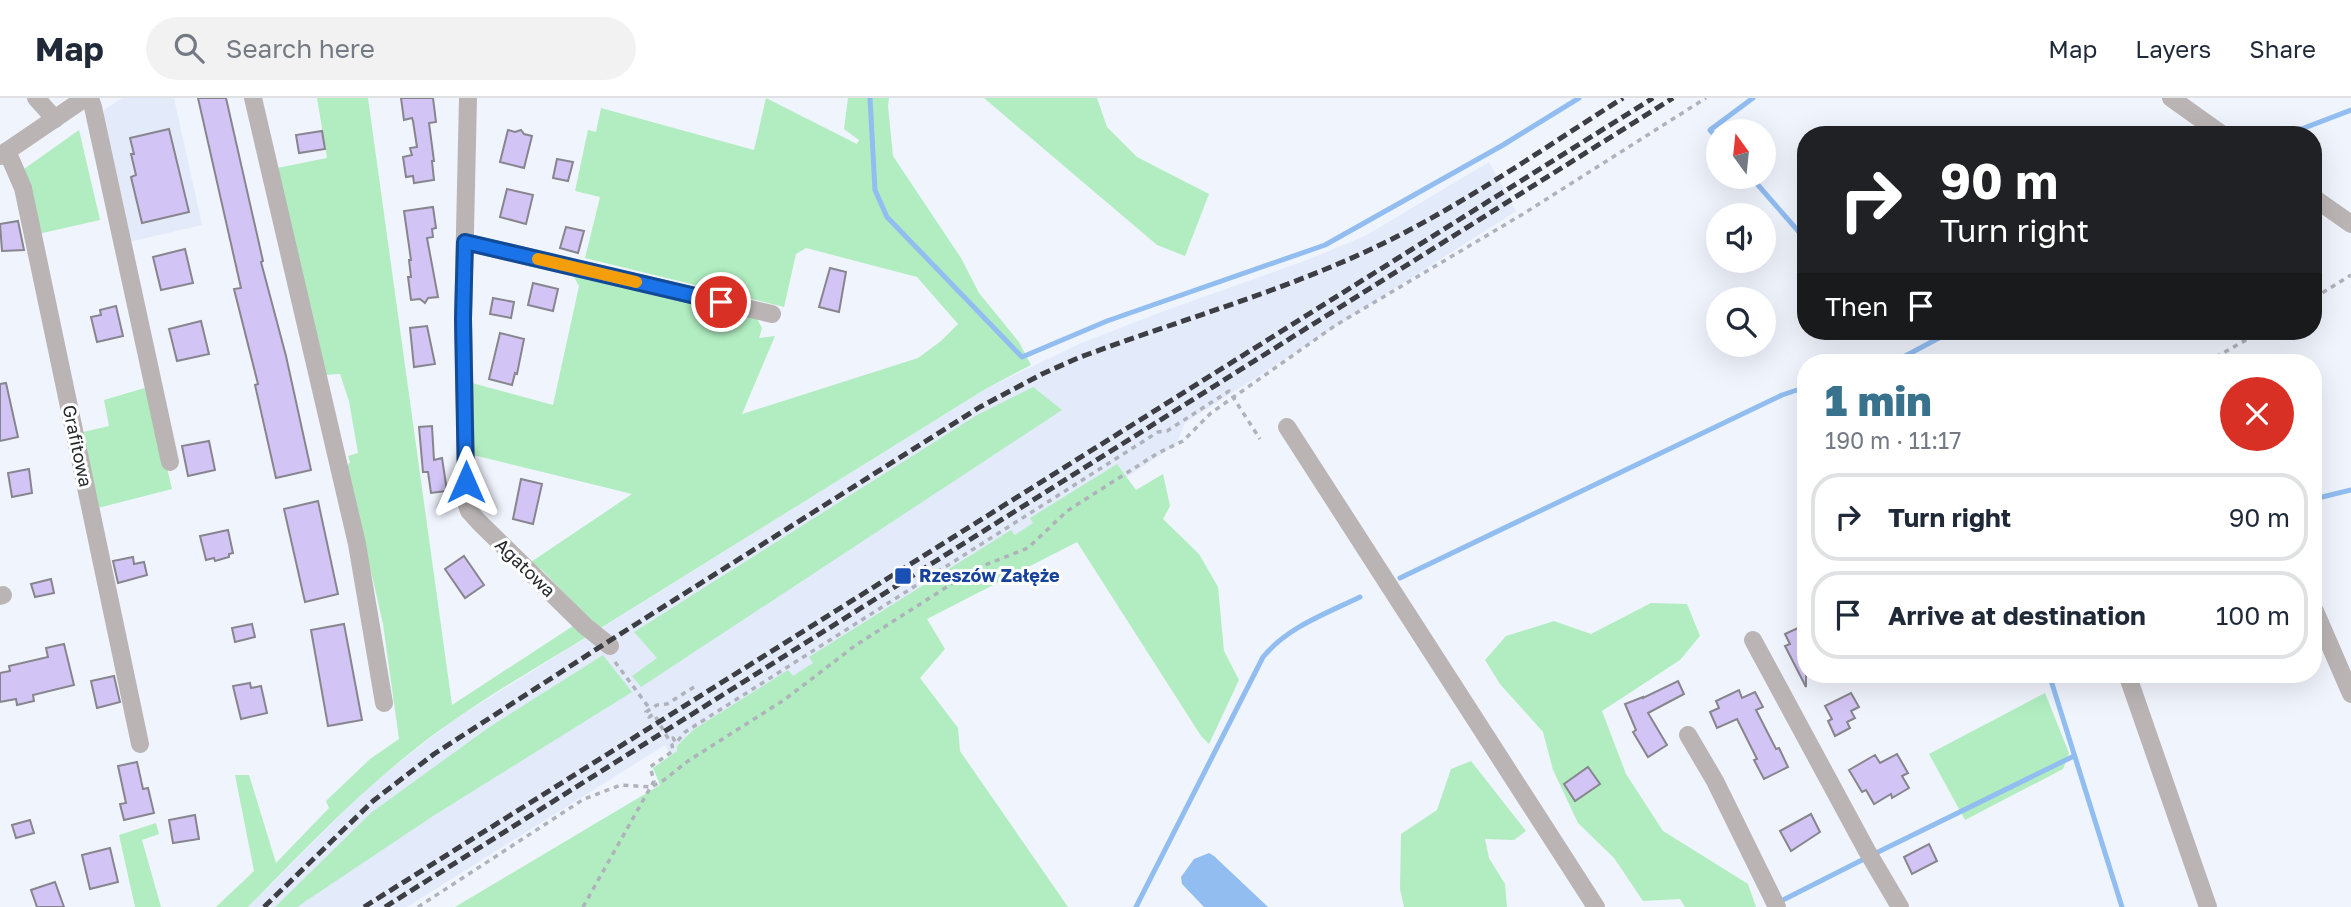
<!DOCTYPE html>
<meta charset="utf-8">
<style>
:root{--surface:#fff;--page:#f2f2f3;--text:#1f2937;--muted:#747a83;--line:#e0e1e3;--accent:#39728c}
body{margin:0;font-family:"Golos Text",sans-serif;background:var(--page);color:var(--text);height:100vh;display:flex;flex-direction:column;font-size:26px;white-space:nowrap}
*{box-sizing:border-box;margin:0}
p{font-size:23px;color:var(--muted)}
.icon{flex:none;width:38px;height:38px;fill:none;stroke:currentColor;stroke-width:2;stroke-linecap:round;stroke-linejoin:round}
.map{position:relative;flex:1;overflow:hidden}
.side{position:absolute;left:1797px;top:256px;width:525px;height:329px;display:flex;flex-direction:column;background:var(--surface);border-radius:28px;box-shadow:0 7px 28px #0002}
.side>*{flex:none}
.banner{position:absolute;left:1797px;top:28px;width:525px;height:214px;border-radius:28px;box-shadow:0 7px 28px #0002;background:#202124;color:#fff;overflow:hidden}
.needle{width:46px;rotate:345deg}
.fabs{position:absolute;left:1706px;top:21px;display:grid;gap:14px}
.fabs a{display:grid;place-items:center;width:70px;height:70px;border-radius:50%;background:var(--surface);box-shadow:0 7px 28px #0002;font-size:35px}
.pin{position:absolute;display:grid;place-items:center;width:60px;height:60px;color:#fff;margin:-30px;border:4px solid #fff;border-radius:50%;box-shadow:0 2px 7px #0007}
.me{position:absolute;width:77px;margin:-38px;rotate:0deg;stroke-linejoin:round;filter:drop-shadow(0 0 5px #0008)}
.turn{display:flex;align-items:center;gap:24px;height:147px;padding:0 28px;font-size:32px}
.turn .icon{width:91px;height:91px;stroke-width:2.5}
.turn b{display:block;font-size:49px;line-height:60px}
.then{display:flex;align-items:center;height:66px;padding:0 28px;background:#0003;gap:14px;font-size:26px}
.round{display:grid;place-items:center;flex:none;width:74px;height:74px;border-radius:37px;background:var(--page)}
.head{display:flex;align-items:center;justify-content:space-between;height:119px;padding:0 28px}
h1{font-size:42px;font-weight:800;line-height:52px;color:var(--accent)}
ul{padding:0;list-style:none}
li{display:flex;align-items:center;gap:21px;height:88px;margin:0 14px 10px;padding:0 14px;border:4px solid var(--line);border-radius:28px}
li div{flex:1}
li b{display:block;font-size:26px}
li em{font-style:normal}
header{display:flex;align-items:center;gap:42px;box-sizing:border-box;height:98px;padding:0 35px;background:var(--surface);border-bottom:2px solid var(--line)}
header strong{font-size:33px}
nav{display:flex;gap:38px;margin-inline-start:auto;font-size:24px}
.search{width:490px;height:63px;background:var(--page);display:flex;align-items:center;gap:18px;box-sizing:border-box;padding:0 24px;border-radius:38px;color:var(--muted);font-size:26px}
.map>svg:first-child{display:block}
</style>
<header>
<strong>Map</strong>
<div class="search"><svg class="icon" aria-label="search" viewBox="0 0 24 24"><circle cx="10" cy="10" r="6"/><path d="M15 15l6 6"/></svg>Search here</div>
<nav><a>Map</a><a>Layers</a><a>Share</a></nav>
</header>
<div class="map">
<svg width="2351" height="809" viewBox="0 0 2351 809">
<rect width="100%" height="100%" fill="#f0f4fd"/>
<g fill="#e3eafa">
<polygon points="122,0 174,0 202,127 129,144 103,25 104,12"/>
<polygon points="1489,64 1516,113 1185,325 1176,347 678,671 665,647 407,809 248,809 368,689 452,623 987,290 1079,246 1156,216 1307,162 1365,138"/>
</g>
<g fill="#b1edc1">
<path d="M317 0H368L452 607 576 526 588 538C528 575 465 610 410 655 352 701 300 756 248 809H216L254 773 235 677H249L276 765 329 710 326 703 370 661 399 641 383 526 347 368 350 364 348 358 358 355 349 303 340 276 324 277 277 70 327 60Z"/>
<polygon points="766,0 857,46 859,42 844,31 848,0 889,0 888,8 893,58 961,160 979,195 1019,244 1031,267 987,290 599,531 543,473 531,464 632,396 473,357 472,285 553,307 579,188 571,174 756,219 762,230 759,240 775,238 742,316 918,260 941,243 958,226 917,179 806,150 796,156 784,209 585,160 600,99 575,93 588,32 596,34 601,10 754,52"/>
<polygon points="984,0 1097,0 1107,29 1137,59 1209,96 1185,158 1157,147"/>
<polygon points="79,32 100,122 38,136 24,71"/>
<polygon points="148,289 172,391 94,411 79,335 109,328 104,302"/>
<polygon points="1033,289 1062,312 641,589 632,578 657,560 634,534 977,317"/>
<polygon points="1117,366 1136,392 1163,376 1170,408 1163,421 1199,456 1218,489 1224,553 1239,582 1209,646 1201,638 1077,444 927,521 945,551 920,580 958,630 960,653 1068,809 455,809 660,687 653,670 677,653 677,648 693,632 788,572 793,578 813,565 809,559 1011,432 1015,437 1033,425 1030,420"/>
<polygon points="1651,505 1687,506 1700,538 1680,562 1602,613 1626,676 1663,733 1748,786 1756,809 1685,809 1680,801 1643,803 1614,760 1578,725 1553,672 1543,634 1500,586 1485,562 1506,538 1554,523 1591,536"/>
<polygon points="603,557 632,594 433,718 297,809 275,809 372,714 488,630"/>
<polygon points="2045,595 2069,655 2063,671 1965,722 1929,656"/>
<polygon points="1471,663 1526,733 1514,742 1485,741 1489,760 1505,786 1507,809 1404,809 1400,791 1401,736 1437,712 1451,671"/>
<polygon points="156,725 159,736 142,742 161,809 135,809 119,737"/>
</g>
<polygon fill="#91bdf1" points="1209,755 1214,758 1268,809 1204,809 1182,786 1181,779 1194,761"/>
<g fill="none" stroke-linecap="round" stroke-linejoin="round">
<g stroke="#91bdf1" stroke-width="5">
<polyline points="870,0 875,92 887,119 1022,259 1107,223 1325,147 1503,47 1579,0"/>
<polyline points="2286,37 2351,12"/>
<polyline points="1718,41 1710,32 1753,0"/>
<polyline points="1751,79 1806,142"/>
<polyline points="1884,233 1887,237"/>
<polyline points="1894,264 1952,233"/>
<polyline points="1800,291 1806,301"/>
<polyline points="2314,401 2351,392"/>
<polyline points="1400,480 1782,297 1806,289"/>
<polyline points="2049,576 2122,809"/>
<polyline points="1876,755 2074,658"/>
<polyline points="1777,805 1862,762"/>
<path d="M1136 809 1263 559C1288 529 1325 516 1360 499"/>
</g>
</g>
<g fill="#d3c4f6" stroke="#87858d" stroke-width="2">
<polygon points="198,0 226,0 263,163 261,164 286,258 311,372 276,380 255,287 258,286 234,191 241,190"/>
<polygon points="401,0 433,0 436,24 429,25 434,63 432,63 434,82 414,85 413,78 406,79 403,59 412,57 410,50 417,49 413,23 412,20 404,22"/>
<polygon points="169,31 189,114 142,125 131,79 136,77 131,56 134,56 130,40"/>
<polygon points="508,32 515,34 521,32 524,36 532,38 524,70 500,64"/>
<polygon points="322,33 325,51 299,55 296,37"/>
<polygon points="557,61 573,64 568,83 553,80"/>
<polygon points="507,91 533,97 526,126 500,119"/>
<polygon points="433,109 436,130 432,131 433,139 427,140 438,199 428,200 425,205 420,201 411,202 408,179 411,179 409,162 411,162 404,113"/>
<polygon points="18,123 24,152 2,153 0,126"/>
<polygon points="566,129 584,133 578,155 560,150"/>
<polygon points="185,151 193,185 161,192 153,159"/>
<polygon points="830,170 846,174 839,214 819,209"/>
<polygon points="533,185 558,191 553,213 528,207"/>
<polygon points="493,200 514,204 511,220 490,216"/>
<polygon points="116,208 123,238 97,244 91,219 101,217 100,212"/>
<polygon points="201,223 209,256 177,263 169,231"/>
<polygon points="427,228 435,266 414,269 410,230"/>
<polygon points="500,235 524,241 517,276 515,275 512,287 489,281"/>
<polygon points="6,285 18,339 0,343 0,286"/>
<polygon points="432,328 434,362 442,360 447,393 431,395 428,374 423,374 419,329"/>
<polygon points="209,343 215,372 188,378 182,348"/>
<polygon points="29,371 32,395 12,399 8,375"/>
<polygon points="521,381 542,386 533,426 513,421"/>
<polygon points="318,403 338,496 305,504 284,411"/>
<polygon points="228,432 233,455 229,456 229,459 215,463 214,460 206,462 200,438"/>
<polygon points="464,458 484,487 465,500 445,471"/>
<polygon points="133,459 134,466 144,464 147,477 118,485 113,463"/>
<polygon points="51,481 54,495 35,499 31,486"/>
<polygon points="252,526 255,539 235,544 232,530"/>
<polygon points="344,526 362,622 328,628 311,532"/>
<polygon points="1802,528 1806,537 1806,589 1785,548 1790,546 1785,536"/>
<polygon points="64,546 74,587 33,597 34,603 17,607 16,601 0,604 0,575 10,573 9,568 48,559 46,550"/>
<polygon points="114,578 120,604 97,610 91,583"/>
<polygon points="1678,583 1684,596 1648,615 1667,647 1648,659 1633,634 1636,632 1625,606 1643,599 1643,600"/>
<polygon points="250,585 251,590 261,588 267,615 241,621 233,588"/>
<polygon points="1739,592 1742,600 1755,594 1763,609 1756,612 1776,651 1779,650 1788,669 1764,681 1754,662 1757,661 1737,621 1717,630 1710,614 1719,610 1716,603"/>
<polygon points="1851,595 1859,609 1851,613 1855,620 1847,624 1850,630 1835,638 1828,623 1832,621 1825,608"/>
<polygon points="1897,656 1908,675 1902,678 1909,690 1892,700 1891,696 1874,706 1866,692 1862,694 1849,672 1875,657 1880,665"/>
<polygon points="137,664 143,691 148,690 154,715 124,722 120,706 126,705 118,668"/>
<polygon points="1588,669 1600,686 1575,703 1564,686"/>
<polygon points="1811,716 1820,734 1791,753 1780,733"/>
<polygon points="195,717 199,741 173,745 169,722"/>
<polygon points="30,722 34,735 16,740 12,727"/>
<polygon points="1929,746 1937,763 1912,776 1904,759"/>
<polygon points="110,750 118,784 90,791 82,757"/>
<polygon points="55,784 64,809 37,809 31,792"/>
</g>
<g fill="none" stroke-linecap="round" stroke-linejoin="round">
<g stroke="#afb2ba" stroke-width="3.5" stroke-dasharray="5 5" stroke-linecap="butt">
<polyline points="2314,200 2351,177"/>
<polyline points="2207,264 2262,233"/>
<polyline points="615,564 650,611"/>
<polyline points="694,589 667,606 657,607 646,614 649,619 654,616 669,642 673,640 676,645 685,634 1158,334 1167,333 1229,293 1260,341"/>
<polyline points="418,809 584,701 621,687 651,689 664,682 688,663 784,602 856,547 975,471 1028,450 1067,413 1158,355 1183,343 1211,315 1336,227 1523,116 1706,0"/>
<polyline points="583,809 654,683 650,669 673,653 672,647 676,645"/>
</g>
<g stroke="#bab5b4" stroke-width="18">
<polyline points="36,0 55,21"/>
<polyline points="90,0 93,9 170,364"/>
<polyline points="253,0 357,446 384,605"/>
<polyline points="468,0 463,221 466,366 465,401 469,413 479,424 585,528 610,548"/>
<polyline points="2171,0 2223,37"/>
<polyline points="7,53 23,90 140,646"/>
<polyline points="0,58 85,0"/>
<polyline points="2314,100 2351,126"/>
<polyline points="465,144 772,216"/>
<polyline points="1287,329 1596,809"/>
<polyline points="0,498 3,497"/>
<polyline points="2315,513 2351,596"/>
<polyline points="1753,542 1867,753 1900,809"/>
<polyline points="2127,576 2208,809"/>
<polyline points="1688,637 1715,683 1777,809"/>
</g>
<g stroke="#3d3e43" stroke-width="5" stroke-dasharray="10 5" stroke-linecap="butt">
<path d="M264 809 373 703 434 656 606 545 980 309 1042 276 1078 260C1179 222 1285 193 1382 146 1466 105 1544 50 1623 0"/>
<polyline points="364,809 1653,0"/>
<polyline points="385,809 1673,0"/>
</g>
</g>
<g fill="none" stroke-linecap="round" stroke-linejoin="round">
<defs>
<polyline id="route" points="466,384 463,221 465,144 721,204"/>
</defs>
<use href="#route" stroke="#114b97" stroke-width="18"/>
<use href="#route" stroke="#1a73e8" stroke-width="12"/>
<polyline stroke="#f59e0b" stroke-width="12" points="538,161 636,184"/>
</g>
<rect fill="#1a4fb4" stroke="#fff" stroke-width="2.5" x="894" y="469" width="18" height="18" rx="3.5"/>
<g text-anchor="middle" stroke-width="6" stroke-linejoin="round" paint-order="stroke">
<g font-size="18" fill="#28292d" stroke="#fff">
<text transform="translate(77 348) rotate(78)" y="6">Grafitowa</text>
<text transform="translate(525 470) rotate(44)" y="6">Agatowa</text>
</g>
<g font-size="18" font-weight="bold" fill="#164399" stroke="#fff" text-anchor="start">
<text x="919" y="484">Rzeszów Załęże</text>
</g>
</g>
</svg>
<div class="fabs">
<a><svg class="needle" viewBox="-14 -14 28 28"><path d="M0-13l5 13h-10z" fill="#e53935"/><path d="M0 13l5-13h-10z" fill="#747a83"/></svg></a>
<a><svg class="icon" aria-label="sound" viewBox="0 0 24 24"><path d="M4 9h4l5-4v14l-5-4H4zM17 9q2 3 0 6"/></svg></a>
<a><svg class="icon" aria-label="search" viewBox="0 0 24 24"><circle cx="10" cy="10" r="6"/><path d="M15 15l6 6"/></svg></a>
</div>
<div class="pin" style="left:721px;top:204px;background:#d93025"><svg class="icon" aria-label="arrive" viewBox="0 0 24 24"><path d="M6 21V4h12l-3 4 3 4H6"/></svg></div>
<svg class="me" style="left:466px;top:384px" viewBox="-20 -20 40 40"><path d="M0-17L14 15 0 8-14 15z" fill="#1a73e8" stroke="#fff" stroke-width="4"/></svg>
<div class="banner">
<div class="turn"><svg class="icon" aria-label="right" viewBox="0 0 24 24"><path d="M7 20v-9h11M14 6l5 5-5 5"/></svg><div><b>90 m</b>Turn right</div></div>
<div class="then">Then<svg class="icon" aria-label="arrive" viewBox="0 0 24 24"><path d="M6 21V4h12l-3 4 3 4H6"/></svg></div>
</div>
<section class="side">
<div class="head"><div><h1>1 min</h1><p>190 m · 11:17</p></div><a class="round" style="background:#d93025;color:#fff"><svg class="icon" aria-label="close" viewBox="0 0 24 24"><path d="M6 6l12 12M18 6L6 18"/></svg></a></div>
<ul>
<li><svg class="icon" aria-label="right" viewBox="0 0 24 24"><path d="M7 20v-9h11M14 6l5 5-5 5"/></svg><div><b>Turn right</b></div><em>90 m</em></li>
<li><svg class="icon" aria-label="arrive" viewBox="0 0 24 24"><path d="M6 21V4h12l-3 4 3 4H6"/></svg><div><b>Arrive at destination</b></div><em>100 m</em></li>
</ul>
</section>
</div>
